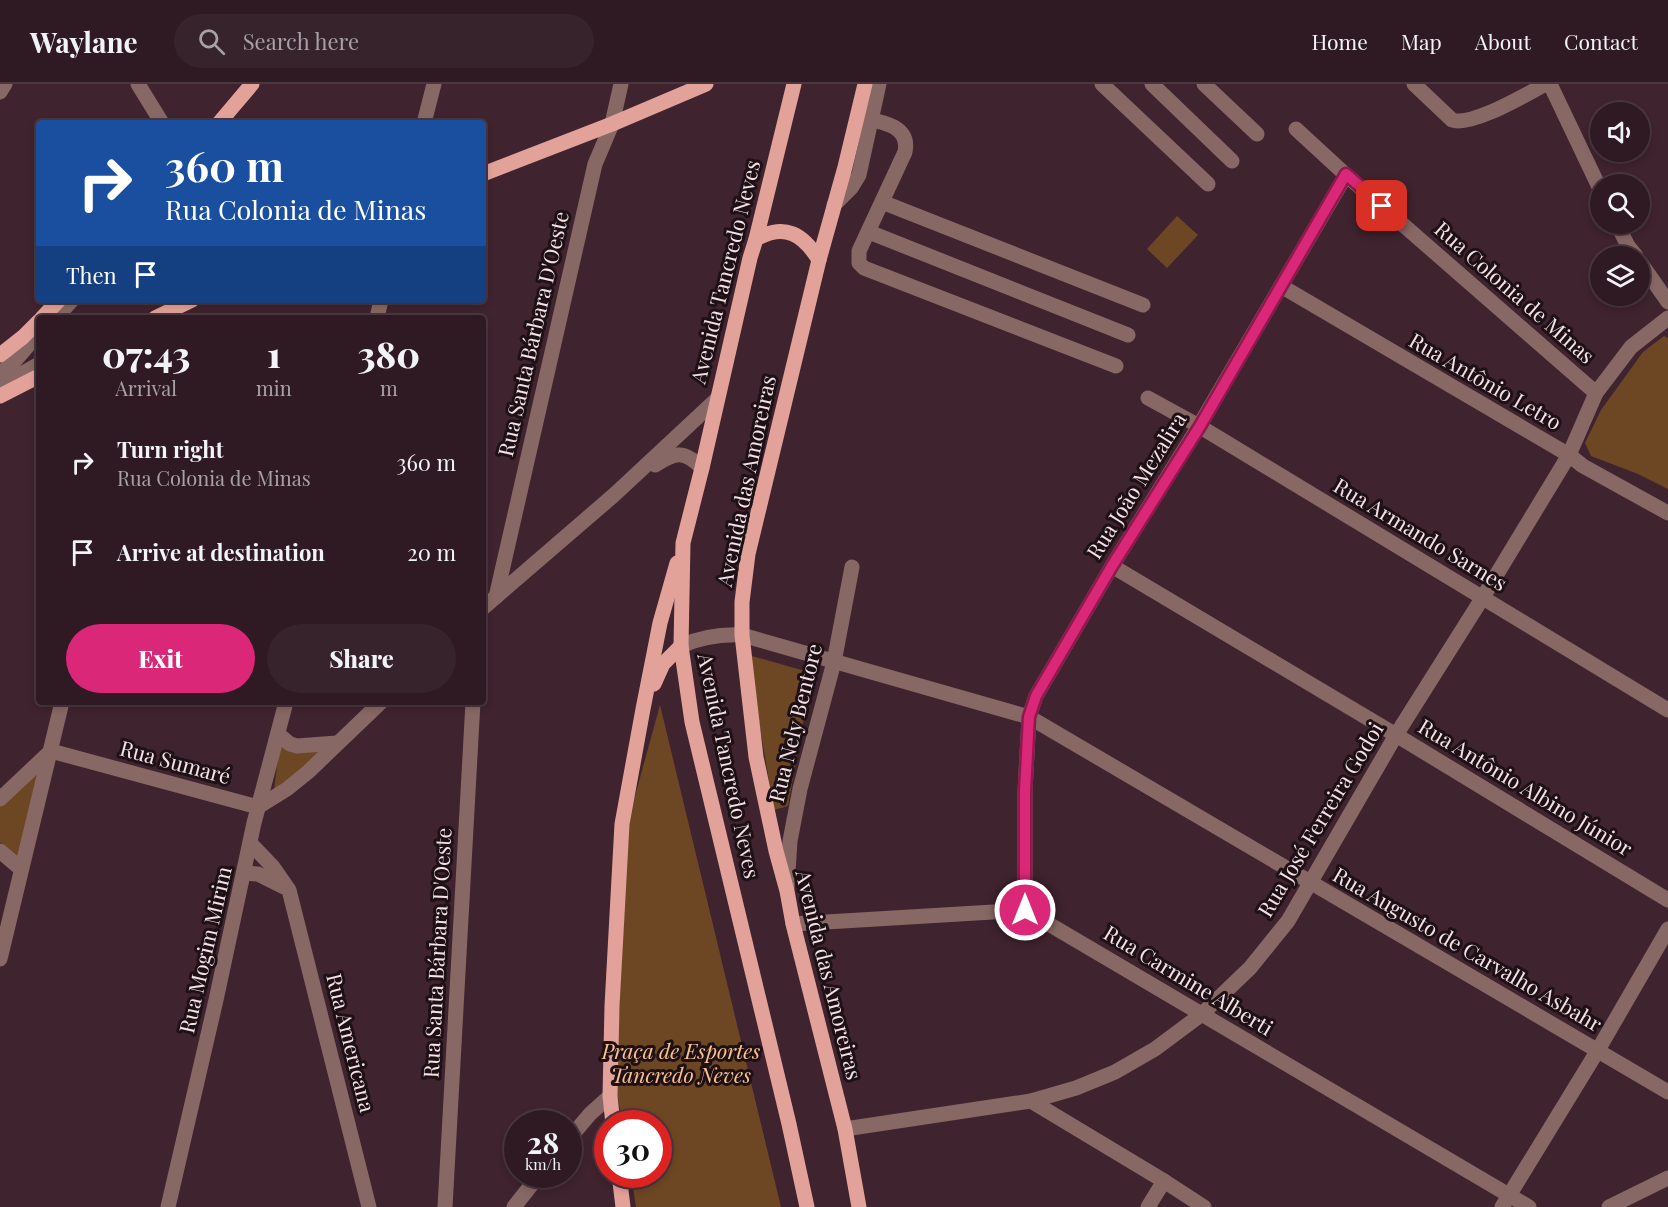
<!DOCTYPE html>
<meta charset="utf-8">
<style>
:root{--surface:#2f1a23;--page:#37232b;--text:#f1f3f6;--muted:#a7a1a6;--line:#4a3841;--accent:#db2777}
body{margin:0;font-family:"Playfair Display",serif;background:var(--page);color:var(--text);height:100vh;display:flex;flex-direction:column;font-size:22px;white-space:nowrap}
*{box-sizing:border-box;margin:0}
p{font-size:20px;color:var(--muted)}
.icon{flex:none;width:33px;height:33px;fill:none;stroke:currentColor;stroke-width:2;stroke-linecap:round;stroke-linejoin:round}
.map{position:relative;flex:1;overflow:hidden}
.sheet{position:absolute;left:36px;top:231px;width:450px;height:390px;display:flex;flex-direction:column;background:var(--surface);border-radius:6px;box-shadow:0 3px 9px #0003,0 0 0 2px var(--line)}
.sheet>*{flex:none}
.banner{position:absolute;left:36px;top:36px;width:450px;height:183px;border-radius:6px;box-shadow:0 3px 9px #0003,0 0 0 2px var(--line);background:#1a4fa0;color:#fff;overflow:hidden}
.tools{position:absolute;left:1590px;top:18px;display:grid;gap:12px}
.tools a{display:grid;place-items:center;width:60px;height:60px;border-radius:50%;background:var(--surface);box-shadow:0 3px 9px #0003,0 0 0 2px var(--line);font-size:30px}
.speed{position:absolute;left:504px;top:1026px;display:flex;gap:12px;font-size:30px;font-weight:700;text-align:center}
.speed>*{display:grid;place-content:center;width:78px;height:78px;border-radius:50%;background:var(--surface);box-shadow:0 3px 9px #0003,0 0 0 2px var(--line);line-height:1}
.speed small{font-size:15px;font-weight:400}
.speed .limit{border:9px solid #d22;background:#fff;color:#111}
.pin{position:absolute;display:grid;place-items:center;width:51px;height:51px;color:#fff;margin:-26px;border-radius:12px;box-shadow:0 3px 9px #0006}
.me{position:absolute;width:66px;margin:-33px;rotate:0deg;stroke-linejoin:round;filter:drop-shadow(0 0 4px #0008)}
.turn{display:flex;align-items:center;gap:21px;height:126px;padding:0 30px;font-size:27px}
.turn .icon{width:78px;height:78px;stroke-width:2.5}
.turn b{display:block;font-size:42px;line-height:51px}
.then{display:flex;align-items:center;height:57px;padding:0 30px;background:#0003;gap:12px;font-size:22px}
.eta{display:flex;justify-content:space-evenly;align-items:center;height:102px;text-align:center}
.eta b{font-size:36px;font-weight:800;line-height:42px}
.button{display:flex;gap:12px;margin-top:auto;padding:12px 30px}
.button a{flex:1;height:69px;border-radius:36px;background:var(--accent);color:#fff;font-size:24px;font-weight:800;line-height:69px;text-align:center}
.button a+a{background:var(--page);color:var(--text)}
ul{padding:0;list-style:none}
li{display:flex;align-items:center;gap:18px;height:90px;padding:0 30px}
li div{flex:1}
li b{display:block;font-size:22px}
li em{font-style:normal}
header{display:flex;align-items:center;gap:36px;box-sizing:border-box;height:84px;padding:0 30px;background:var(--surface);border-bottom:2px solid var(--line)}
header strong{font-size:28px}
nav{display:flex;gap:33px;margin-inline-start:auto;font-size:21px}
.search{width:420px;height:54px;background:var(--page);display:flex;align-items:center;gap:15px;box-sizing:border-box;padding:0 21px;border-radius:33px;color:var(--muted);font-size:22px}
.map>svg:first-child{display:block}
</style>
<header>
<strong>Waylane</strong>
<div class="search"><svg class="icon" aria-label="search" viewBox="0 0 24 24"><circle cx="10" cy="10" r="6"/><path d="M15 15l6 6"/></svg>Search here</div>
<nav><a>Home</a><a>Map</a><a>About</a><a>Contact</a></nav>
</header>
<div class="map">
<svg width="1668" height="1123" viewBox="0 0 1668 1123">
<rect width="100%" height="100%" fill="#3f232f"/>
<g fill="#6d4724">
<polygon points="1177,132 1198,151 1167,184 1147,165"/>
<polygon points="1664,252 1668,254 1668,405 1638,390 1591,372 1585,359 1601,326 1643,268"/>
<polygon points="752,572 812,589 788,722 774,726 753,603"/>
<polygon points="660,621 781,1123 636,1123 631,1091 658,1090 658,1040 622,1040 616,1001 627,741"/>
<polygon points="280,658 323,667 274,706"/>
<polygon points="42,682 19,775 0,758 0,722"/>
</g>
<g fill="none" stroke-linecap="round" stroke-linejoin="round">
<g stroke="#886864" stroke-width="15">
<polyline points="138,0 162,39"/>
<polyline points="1102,0 1208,100"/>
<polyline points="1152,0 1232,77"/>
<polyline points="1204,0 1257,50"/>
<path d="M1414 0 1452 36C1472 43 1526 10 1546 0"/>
<polyline points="1550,0 1600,105"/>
<polyline points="0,8 5,0"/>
<path d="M858 33C877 37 911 40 905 68L859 167V179L864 184 1116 282"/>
<polyline points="424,39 434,0"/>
<polyline points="1296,45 1346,91 1596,309"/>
<polyline points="882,118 1143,221"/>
<polyline points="834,121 851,104 859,91 879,0"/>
<polyline points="1617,140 1628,162 1636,172"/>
<polyline points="869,148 1128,251"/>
<polyline points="1640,178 1668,218"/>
<polyline points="1281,202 1569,371 1583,382 1668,429"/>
<polyline points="56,234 72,216"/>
<polyline points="377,234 381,216"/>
<polyline points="0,289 12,280 39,249"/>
<polyline points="0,302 39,280"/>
<polyline points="1148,314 1199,342 1668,626"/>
<path d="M655 381C676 368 684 366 702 384"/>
<polyline points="1112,482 1396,651 1668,816"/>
<polyline points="496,513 595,80 612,40 621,0"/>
<polyline points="483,524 614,411 717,315"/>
<path d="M681 562C701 553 720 550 742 551L1029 633 1668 1008"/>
<polyline points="278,650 290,660 297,662 337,659"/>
<polyline points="0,715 51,667 258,723 287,705 308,688 381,618"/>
<polyline points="251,760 273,783 289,806 369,1123"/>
<polyline points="0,767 21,785"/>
<polyline points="244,789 258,790 284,803"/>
<polyline points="787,803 790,757 800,705 834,578 852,483"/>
<polyline points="1025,826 1025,707 1029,633 1036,612 1112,482 1199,342 1346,91"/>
<polyline points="793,840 1025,826 1529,1123"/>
<polyline points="0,875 62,618"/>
<polyline points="1031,1017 1164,1097 1204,1123"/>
<polyline points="845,1045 1031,1017 1076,1004 1115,988 1155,965 1202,930 1250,884 1288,837 1396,651 1483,513 1569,371 1596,309 1631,263 1668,234"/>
<polyline points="568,1056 590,1030 610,1012"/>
<polyline points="168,1123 216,916 254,739 286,618"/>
<polyline points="445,1123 473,618"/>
<polyline points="514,1123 540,1090"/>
<polyline points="1148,1123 1164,1097"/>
<polyline points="1502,1123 1598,966 1668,845"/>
<polyline points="1609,1123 1668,1094"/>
</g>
<g stroke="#e3a299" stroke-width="15">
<polyline points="794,0 756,155 750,174 702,384 683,459 681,562 692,638 789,1040 807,1123"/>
<polyline points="219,39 252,0"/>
<polyline points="483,90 612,40 706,0"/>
<path d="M756 155C785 139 803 150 819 176"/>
<polyline points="42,234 59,216"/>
<polyline points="155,234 192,216"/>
<polyline points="0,271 23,253 39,237"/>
<polyline points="0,312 39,292"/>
<polyline points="654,600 663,580 681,562"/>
<polyline points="613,1040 610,1012 612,922 622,740 643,625 660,539 677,479"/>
<polyline points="619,1090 623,1123"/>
<polyline points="859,1123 845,1045 793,840 787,807 776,767 756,673 742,551 742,518 748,470 819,176 845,83 865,0"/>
</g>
</g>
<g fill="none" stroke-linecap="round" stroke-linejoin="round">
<defs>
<polyline id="route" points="1025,826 1025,707 1029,633 1036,612 1112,482 1200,342 1346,90 1382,122"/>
</defs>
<use href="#route" stroke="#8e194d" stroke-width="15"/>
<use href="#route" stroke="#db2777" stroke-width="10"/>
</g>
<g text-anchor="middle" stroke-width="6" stroke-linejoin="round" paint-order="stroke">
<g font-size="21" fill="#f5e2e9" stroke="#1e1116">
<text transform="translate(726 188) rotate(-76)" y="7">Avenida Tancredo Neves</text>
<text transform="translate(1514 209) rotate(41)" y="7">Rua Colonia de Minas</text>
<text transform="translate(534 250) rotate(-77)" y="7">Rua Santa Bárbara D'Oeste</text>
<text transform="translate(1485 298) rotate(30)" y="7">Rua Antônio Letro</text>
<text transform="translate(747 397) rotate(-78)" y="7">Avenida das Amoreiras</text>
<text transform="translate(1137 402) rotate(-58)" y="7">Rua João Mezalira</text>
<text transform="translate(1420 451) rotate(31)" y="7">Rua Armando Sarnes</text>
<text transform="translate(796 639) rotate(-76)" y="7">Rua Nely Bentore</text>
<text transform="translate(175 679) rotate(15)" y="7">Rua Sumaré</text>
<text transform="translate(728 682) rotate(78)" y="7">Avenida Tancredo Neves</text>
<text transform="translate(1525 704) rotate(31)" y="7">Rua Antônio Albino Júnior</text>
<text transform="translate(1321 736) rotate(-59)" y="7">Rua José Ferreira Godoi</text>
<text transform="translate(206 866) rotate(-77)" y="7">Rua Mogim Mirim</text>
<text transform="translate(1467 866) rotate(30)" y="7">Rua Augusto de Carvalho Asbahr</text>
<text transform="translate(438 869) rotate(-87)" y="7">Rua Santa Bárbara D'Oeste</text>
<text transform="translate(828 891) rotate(76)" y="7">Avenida das Amoreiras</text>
<text transform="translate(1188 897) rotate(31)" y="7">Rua Carmine Alberti</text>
<text transform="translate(350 959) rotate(76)" y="7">Rua Americana</text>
</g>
<g font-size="21" font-style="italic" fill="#fec18c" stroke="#1e1116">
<text x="681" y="975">Praça de Esportes<tspan x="681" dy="24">Tancredo Neves</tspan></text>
</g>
</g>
</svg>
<div class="tools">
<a><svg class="icon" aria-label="sound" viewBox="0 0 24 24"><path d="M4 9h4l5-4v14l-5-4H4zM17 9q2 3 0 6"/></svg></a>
<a><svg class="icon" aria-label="search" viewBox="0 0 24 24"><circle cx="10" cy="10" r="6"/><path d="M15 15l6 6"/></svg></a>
<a><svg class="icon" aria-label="layers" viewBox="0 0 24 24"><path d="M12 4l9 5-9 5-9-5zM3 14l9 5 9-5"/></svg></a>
</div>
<div class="speed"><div>28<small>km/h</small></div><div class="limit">30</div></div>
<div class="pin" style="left:1382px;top:122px;background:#d93025"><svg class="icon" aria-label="arrive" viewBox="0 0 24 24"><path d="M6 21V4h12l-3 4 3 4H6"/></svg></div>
<svg class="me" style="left:1025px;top:826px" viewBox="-20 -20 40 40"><circle r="17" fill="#db2777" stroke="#fff" stroke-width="3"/><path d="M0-11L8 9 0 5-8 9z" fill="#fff"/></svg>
<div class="banner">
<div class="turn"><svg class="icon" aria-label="right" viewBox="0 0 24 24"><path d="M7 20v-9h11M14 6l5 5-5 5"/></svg><div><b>360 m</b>Rua Colonia de Minas</div></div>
<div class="then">Then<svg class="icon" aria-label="arrive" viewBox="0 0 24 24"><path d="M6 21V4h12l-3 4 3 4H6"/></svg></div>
</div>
<section class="sheet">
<div class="eta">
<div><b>07:43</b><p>Arrival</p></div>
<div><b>1</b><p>min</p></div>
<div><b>380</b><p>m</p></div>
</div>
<ul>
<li><svg class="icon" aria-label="right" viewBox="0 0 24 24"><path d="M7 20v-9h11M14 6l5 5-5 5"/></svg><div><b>Turn right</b><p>Rua Colonia de Minas</p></div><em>360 m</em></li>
<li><svg class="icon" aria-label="arrive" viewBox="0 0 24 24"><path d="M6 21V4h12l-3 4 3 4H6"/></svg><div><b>Arrive at destination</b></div><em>20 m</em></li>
</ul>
<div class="button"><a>Exit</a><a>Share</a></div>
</section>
</div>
